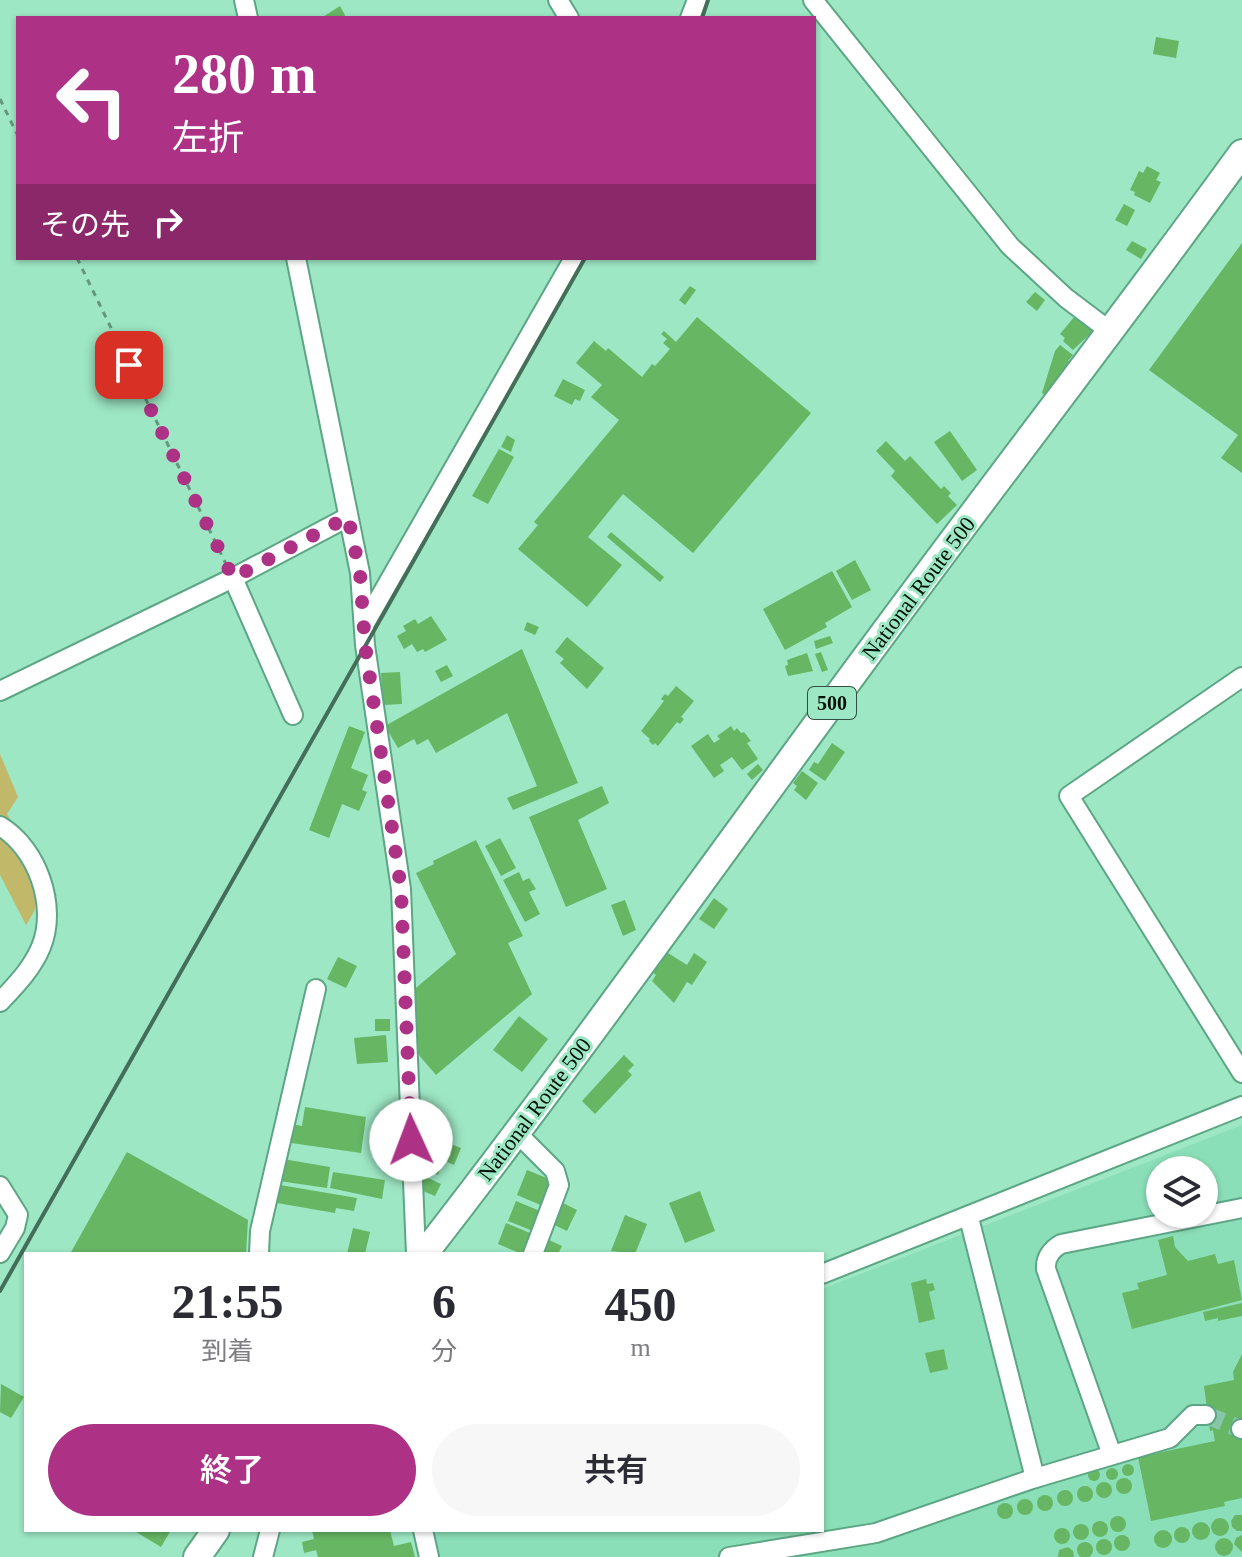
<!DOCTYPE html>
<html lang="ja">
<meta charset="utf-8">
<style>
:root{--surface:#fff;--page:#f7f7f7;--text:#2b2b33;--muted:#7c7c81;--accent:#ad3285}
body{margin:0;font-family:"Times New Roman","Noto Sans JP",serif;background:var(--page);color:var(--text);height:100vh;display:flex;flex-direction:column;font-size:30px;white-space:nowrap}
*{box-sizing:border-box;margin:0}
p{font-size:26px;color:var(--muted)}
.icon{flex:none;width:44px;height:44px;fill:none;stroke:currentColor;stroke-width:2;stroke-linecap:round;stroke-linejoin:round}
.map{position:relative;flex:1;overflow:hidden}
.panel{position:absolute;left:24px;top:1252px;width:800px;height:280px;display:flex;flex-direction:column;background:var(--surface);border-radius:0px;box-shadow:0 2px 6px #0004}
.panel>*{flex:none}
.hud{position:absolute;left:16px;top:16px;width:800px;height:244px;border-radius:0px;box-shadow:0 2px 6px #0004;background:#ad3285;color:#fff;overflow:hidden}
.fabs{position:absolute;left:1146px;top:1156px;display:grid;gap:16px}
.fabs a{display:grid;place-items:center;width:72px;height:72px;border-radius:50%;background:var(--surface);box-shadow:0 2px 6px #0004;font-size:40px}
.pin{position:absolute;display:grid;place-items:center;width:68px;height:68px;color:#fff;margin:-34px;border-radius:16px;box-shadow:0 4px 12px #0006}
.me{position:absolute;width:88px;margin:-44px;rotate:358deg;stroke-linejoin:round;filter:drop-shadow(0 0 6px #0008)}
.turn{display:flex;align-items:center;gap:28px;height:168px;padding:0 24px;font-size:36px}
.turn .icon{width:104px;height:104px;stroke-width:2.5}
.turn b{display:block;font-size:56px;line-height:68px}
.then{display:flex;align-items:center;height:76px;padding:0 24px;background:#0003;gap:16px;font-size:30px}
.eta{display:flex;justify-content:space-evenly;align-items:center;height:136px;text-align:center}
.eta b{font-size:48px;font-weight:600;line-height:56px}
.primary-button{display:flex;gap:16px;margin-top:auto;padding:16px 24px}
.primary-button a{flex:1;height:92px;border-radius:48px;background:var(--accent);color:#fff;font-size:32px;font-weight:600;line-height:92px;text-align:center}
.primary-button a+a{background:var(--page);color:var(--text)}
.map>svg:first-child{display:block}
</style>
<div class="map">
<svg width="1242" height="1557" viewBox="0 0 1242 1557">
<rect width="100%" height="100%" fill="#9de7c4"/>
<path fill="#8bdfb8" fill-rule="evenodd" d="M1242 1125V1557H439L433 1530H822V1289ZM1160 1170H1204V1214H1160Z"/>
<path fill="#c1b969" d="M0 754 18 797 7 814C22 837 39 879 35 908 34 913 29 920 26 925L0 875Z"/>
<g fill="#66b664">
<polygon points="340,6 345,15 344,18 321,18"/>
<polygon points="1156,37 1179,41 1176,58 1153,54"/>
<polygon points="1147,166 1160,173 1156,180 1161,182 1150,203 1134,195 1135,192 1130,190 1139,171 1143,173"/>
<polygon points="1124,204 1135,210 1127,226 1115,220"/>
<polygon points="1132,241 1147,249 1141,259 1126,250"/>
<polygon points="1242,243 1242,473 1221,458 1238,435 1149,370"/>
<polygon points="690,286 696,290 685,305 679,300"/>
<polygon points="1035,292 1045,300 1037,311 1026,302"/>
<polygon points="1075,316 1093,331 1073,350 1063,341 1065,338 1060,334"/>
<polygon points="697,317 811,413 693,553 623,494 588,537 622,565 587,607 518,549 538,525 534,522 619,420 591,397 602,385 576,363 594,341 606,351 608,348 642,377 652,364 655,366 670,349 663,343 667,339 661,334 664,331 676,342"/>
<polygon points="1060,345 1073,355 1068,361 1073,365 1049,398 1042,393 1055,351"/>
<polygon points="563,379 585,390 580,401 575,399 572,405 554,396"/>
<polygon points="950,431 977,470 962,481 934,442"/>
<polygon points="507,435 515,440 511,452 501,447"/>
<polygon points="886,441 905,461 910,456 941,489 944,486 951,493 948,496 957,505 937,524 891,476 895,471 876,451"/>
<polygon points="499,449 514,457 488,504 472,496"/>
<polygon points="611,532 664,577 660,582 607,537"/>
<polygon points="855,560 871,590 852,600 836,571"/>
<polygon points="832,571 852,607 825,623 827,627 785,650 763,609"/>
<polygon points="431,616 447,640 425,652 423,649 417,652 412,644 404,649 397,636 406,631 403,626 415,619 418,624"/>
<polygon points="527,622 539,627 535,635 524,630"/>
<polygon points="830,636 833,643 816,649 814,641"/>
<polygon points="567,637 604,668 587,689 560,663 564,659 555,652"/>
<polygon points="522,649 578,783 513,810 507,798 537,786 507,713 436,753 428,739 417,745 414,739 398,748 385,726"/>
<polygon points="821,652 828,670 822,672 815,654"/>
<polygon points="807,653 813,671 788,676 785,666 788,665 787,660"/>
<polygon points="447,665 453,676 441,682 435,671"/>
<polygon points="400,672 402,704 383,705 381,673"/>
<polygon points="676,686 694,701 681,717 684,719 680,724 677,722 658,746 655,743 653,745 649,741 650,739 641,731 664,701 661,699 665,694 668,696"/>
<polygon points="349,726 365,732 351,768 368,775 362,790 367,792 359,811 342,804 329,838 309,830"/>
<polygon points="731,726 734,731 737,728 741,733 744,732 751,741 747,743 758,759 742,770 732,757 720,765 724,771 714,778 691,746 708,734 714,743 720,739 717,736"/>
<polygon points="832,743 845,752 825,781 809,770 814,762 818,764"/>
<polygon points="758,764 763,770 752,780 747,774"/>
<polygon points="802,771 818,783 806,800 794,790 797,786 793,783"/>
<polygon points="602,786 609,803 578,820 607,889 566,907 529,817"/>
<polygon points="500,838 516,868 501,876 485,846"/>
<polygon points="476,840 523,936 508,943 532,994 436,1075 418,1054 410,993 456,954 416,873 434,864 433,861"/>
<polygon points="519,872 523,881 529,878 536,889 529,892 540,914 525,922 503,880"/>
<polygon points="714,898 728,909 714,929 699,919"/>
<polygon points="625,900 636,930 623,936 611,905"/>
<polygon points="665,951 687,965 694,953 707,962 692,985 687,982 674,1003 652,981 656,975 652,972"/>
<polygon points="338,957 357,966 346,988 327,979"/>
<polygon points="519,1016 548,1039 522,1072 493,1050"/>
<rect x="375" y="1019" width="15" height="12"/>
<polygon points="386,1035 388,1062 357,1064 354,1038"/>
<polygon points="624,1055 634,1065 628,1071 632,1075 595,1114 582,1101"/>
<polygon points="305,1107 366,1117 361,1153 284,1142 287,1123 302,1126"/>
<polygon points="430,1136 461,1148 454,1165 443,1160 438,1175 421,1169 427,1154 423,1152"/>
<polygon points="127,1152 248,1220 246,1254 70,1254"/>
<polygon points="283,1159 330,1167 327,1188 279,1181"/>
<polygon points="527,1170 554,1181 543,1206 517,1195"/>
<polygon points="333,1172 385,1180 382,1199 330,1188"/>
<polygon points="422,1175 441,1184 435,1196 416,1188"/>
<polygon points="280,1185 357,1198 354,1211 336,1208 335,1213 277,1203"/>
<polygon points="700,1191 715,1231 685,1243 669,1203"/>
<polygon points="516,1201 540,1211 533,1231 508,1221"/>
<polygon points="561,1202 577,1210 567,1231 550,1223"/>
<polygon points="625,1215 647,1224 635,1254 611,1251"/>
<polygon points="506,1223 537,1236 529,1254 522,1254 498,1244"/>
<polygon points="353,1228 370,1232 365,1254 347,1254"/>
<polygon points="1173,1236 1175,1247 1188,1261 1215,1254 1218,1264 1234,1260 1242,1300 1132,1329 1122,1293 1139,1289 1137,1283 1167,1275 1158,1240"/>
<polygon points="547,1239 562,1246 558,1254 541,1254"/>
<polygon points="926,1279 927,1284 933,1283 935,1290 929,1292 935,1319 919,1323 911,1283"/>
<polygon points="1242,1303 1242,1316 1218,1321 1218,1318 1205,1321 1203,1312"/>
<polygon points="944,1349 948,1369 930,1373 925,1353"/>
<polygon points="1242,1354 1242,1498 1224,1502 1225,1506 1151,1521 1138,1457 1215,1441 1213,1430 1210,1431 1204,1386 1234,1380 1233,1372"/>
<polygon points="1,1384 24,1397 11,1418 0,1412"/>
<circle cx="1128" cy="1470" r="6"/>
<circle cx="1112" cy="1474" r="6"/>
<circle cx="1094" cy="1475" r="6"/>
<circle cx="1124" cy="1486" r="8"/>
<circle cx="1104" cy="1490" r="8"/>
<circle cx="1085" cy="1494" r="8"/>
<circle cx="1065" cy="1498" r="8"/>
<circle cx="1045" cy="1503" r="8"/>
<circle cx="1025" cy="1507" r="8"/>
<circle cx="1005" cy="1511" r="8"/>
<polygon points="1235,1515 1242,1515 1242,1531 1237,1531 1232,1527 1231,1521"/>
<circle cx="1118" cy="1524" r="8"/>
<circle cx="1220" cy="1527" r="9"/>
<circle cx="1100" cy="1529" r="8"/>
<circle cx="1201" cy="1531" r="9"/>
<circle cx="1081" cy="1532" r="8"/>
<circle cx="1182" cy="1535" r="8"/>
<circle cx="1062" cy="1536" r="8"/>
<polygon points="133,1530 171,1530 161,1547"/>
<polygon points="312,1530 390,1530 394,1546 411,1542 415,1557 318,1557 316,1550 304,1553 302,1542 314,1539"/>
<circle cx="1163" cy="1539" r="9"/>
<circle cx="1122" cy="1543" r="8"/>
<polygon points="1242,1535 1242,1552 1234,1544 1236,1538"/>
<circle cx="1224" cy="1547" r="9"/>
<circle cx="1104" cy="1547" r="8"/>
<circle cx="1085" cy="1550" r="8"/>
<polygon points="1068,1547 1073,1551 1074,1557 1058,1557 1059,1550"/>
</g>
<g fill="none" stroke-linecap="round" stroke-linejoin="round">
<polyline stroke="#85c7a8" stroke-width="18" stroke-dasharray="18 9" stroke-linecap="butt" points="1206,1415 1241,1429"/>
<defs>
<g id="minor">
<polyline points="244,0 248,18"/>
<polyline points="558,0 569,18"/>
<polyline points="813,0 1010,246 1066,298 1111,332"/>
<polyline points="690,18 697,0"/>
<polyline points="296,258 360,573 365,645 401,889 416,1254"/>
<polyline points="233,578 293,715"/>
<polyline points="364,625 574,258"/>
<polyline points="1242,677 1069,796 1242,1073"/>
<polyline points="0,691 233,578 348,517"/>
<path d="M0 826C37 848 58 906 41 947 32 969 15 986 0 1002"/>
<polyline points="518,1134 555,1171 559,1185 533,1254"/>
<polyline points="0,1186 18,1215 15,1228 0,1253"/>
<polyline points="969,1218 1035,1478"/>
<polyline points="259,1254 260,1231 316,989"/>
<polyline points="822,1274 1242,1106"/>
<polyline points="1241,1429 1242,1429"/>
<path d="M1112 1455 1046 1269C1045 1258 1052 1249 1061 1244L1242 1208"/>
<polyline points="423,1530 429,1557"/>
<polyline points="263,1557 270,1530"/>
<polyline points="729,1557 876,1533 1032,1479 1170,1438 1193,1415 1206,1415"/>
</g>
<g id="highway">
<path d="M424 1254C575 1060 717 859 863 661 988 491 1118 324 1242 153"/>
<polyline points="197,1557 216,1530"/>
</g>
</defs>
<use href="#minor" stroke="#5da685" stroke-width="22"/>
<use href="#highway" stroke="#5da685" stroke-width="30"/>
<g stroke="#63977e" stroke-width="3" stroke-dasharray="6 6" stroke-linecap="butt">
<polyline points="0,99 18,136"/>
<polyline points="77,258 226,564"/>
</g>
<use href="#minor" stroke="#fff" stroke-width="18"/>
<use href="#highway" stroke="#fff" stroke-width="26"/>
<g stroke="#446e59" stroke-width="4">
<polyline points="702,18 708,0"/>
<polyline points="0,1291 585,258"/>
</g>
</g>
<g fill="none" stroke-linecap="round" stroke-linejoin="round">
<polyline stroke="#ad3285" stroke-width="14" stroke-dasharray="0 25.2" points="129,365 233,578 348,517 360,573 365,645 401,889 411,1140"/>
</g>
<g text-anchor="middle" stroke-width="6" stroke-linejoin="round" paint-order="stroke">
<rect fill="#9de7c4" stroke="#2f5040" stroke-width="2" x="808" y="687" width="48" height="32" rx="6"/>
<g font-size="20" font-weight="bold" fill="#001007">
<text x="832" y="710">500</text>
</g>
<g font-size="22" fill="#001007" stroke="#9de7c4">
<text transform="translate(918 588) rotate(-53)" y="8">National Route 500</text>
<text transform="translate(534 1109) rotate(-53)" y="8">National Route 500</text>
</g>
</g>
</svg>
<div class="fabs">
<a><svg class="icon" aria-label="layers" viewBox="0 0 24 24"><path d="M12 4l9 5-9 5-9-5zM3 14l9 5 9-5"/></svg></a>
</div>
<div class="pin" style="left:129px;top:365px;background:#d93025"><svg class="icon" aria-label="arrive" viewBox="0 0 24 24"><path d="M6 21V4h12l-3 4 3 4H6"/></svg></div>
<svg class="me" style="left:411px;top:1140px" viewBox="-20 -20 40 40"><circle r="19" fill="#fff"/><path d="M0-13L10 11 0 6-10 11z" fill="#ad3285"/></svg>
<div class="hud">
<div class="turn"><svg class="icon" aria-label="left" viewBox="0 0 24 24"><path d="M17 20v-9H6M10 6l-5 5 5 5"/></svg><div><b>280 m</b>左折</div></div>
<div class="then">その先<svg class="icon" aria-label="right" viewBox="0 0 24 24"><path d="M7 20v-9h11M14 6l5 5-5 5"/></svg></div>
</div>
<section class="panel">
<div class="eta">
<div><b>21:55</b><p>到着</p></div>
<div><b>6</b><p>分</p></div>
<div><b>450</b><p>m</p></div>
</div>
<div class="primary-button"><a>終了</a><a>共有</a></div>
</section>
</div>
